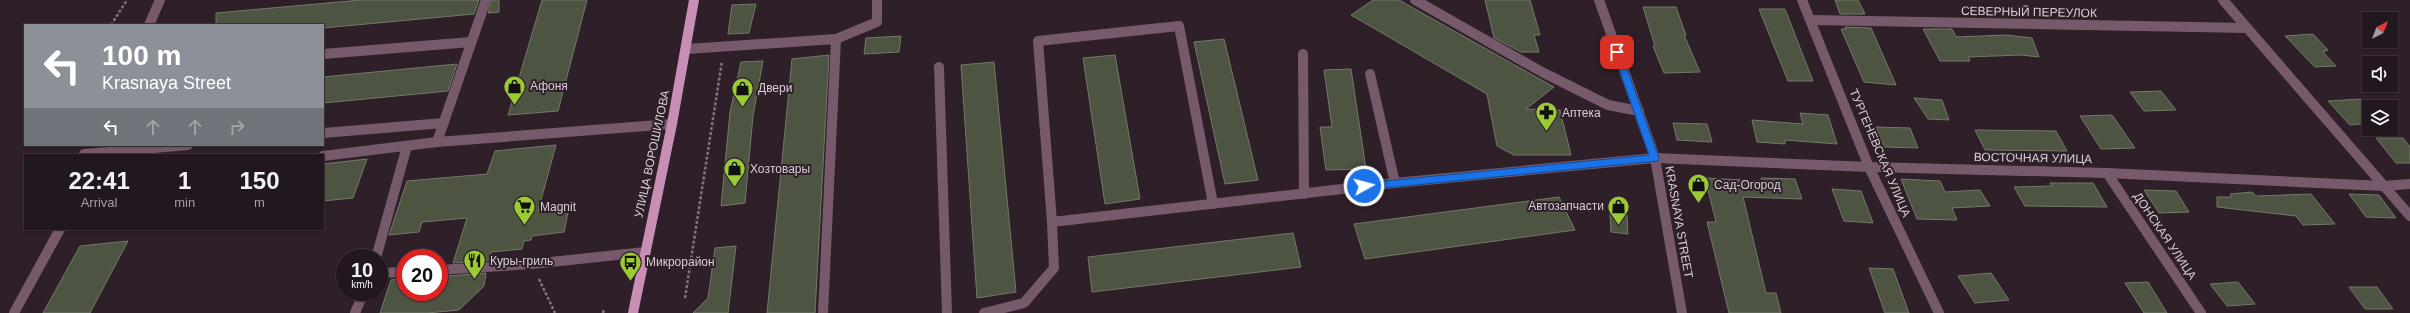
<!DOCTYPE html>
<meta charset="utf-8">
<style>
:root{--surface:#22171f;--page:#2e242c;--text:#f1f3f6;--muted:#a29fa4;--line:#3f363d}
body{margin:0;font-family:Arial,sans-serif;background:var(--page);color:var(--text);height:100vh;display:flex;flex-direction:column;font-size:15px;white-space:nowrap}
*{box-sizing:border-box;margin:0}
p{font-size:13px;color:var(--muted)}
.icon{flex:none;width:22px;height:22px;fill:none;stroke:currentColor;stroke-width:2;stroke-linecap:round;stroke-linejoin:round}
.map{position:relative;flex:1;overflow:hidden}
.sheet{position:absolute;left:24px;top:154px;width:300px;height:76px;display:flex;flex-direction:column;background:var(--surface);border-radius:0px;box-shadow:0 1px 3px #0004,0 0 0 1px var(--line)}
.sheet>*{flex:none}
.hud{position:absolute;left:24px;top:24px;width:300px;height:122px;border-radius:0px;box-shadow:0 1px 3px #0004,0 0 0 1px var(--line);background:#8c9099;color:#fff;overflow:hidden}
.needle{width:26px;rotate:42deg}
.fabs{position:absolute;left:2362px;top:12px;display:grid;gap:8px}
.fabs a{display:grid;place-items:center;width:36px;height:36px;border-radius:0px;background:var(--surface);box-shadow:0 1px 3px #0004,0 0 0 1px var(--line);font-size:20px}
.speed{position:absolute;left:336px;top:249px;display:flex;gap:8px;font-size:20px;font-weight:700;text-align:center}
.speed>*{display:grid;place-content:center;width:52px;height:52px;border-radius:50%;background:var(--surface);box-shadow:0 1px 3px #0004,0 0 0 1px var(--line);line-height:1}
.speed small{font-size:10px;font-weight:400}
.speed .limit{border:6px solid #d22;background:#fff;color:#111}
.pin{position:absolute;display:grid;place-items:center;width:34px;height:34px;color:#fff;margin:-17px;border-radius:8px;box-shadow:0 2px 6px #0006}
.me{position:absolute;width:44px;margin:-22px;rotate:83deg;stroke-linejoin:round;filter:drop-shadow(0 0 3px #0008)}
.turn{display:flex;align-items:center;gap:14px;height:84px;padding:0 12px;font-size:18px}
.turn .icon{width:52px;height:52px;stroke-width:2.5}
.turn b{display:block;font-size:28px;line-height:34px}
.lanes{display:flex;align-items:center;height:38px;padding:0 12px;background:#0003;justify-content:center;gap:20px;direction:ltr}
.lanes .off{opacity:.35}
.eta{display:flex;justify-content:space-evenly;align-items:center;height:68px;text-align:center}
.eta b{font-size:24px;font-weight:800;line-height:28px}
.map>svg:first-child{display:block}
</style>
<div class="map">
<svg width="2410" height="313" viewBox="0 0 2410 313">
<rect width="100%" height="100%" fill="#2e1f29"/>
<g fill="#4d5442" stroke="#727a67">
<polygon points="361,0 479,0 474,14 323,28 323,25 216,25 216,13"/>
<polygon points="492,0 499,0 499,12 488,13"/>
<polygon points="542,0 587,0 558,111 508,115"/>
<polygon points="1373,0 1399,0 1554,87 1526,109 1560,110 1571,155 1514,155 1497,146 1487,94 1351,15"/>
<polygon points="1485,0 1530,0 1540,35 1534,35 1539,52 1521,52 1494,38"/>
<polygon points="1835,0 1858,0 1865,14 1840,14"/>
<polygon points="756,4 749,33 728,34 732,5"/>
<polygon points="1643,7 1676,7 1686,35 1684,35 1700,72 1664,73 1653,46 1655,46"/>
<polygon points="1759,9 1785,9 1813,81 1788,81"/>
<polygon points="1845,27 1871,28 1896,85 1864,82 1841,29 1846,29"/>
<polygon points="1923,29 1952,29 1956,37 2006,35 2032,38 2039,57 2021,55 1968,57 1970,61 1940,61"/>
<polygon points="2313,34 2328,50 2323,52 2336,66 2315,67 2285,36"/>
<polygon points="901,36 899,52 864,54 866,38"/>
<polygon points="1224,39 1258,180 1225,184 1194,42"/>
<polygon points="829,55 815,313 767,313 792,59"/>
<polygon points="1115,55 1140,199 1105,204 1083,58"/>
<polygon points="763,61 753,116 745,203 721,206 730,112 741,62"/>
<polygon points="994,62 1016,292 977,298 961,65"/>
<polygon points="457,64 448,91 323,103 323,77"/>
<polygon points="1351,69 1366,169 1326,170 1320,127 1332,127 1324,70"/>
<polygon points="2161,91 2176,110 2144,111 2130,92"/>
<polygon points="1914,98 1942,100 1949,120 1928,119"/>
<polygon points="2361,99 2369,107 2369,123 2350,125 2328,101"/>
<polygon points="1800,113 1828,115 1837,144 1785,140 1785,144 1757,142 1752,120 1803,124"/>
<polygon points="2112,115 2135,148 2101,149 2080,116"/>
<polygon points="1673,123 1707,124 1712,142 1677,140"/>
<polygon points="1876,127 1910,128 1918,148 1884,147"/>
<polygon points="1975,130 2056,131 2067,151 1985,150"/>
<polygon points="2376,138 2403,138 2410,147 2410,163 2396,163"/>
<polygon points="556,145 538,211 569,208 564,232 532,236 531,240 524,241 522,249 491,252 489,260 453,263 467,218 422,222 419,232 389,235 407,181 487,174 495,151"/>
<polygon points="367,159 353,198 323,201 323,164"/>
<polygon points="1705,178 1762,181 1761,178 1795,179 1802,199 1743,197 1766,293 1776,293 1781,313 1729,313 1707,222 1716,222"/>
<polygon points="1901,179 1940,181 1945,192 1980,190 1990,206 1952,208 1957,220 1917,219"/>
<polygon points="2050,183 2093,183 2107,207 2025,206 2014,187 2052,186"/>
<polygon points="1832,189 1861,191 1873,223 1844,221"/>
<polygon points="2144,190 2176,191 2189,212 2159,213"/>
<polygon points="2252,192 2256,196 2311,194 2335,224 2303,225 2296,216 2217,207 2217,197 2232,197 2230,194"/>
<polygon points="2349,194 2379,195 2396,218 2366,217"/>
<polygon points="1559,197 1575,230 1365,259 1354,224"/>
<polygon points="1610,213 1627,215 1628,234 1611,232"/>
<polygon points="1293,233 1301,267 1092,292 1088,257"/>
<polygon points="128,241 90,313 43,313 80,246"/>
<polygon points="736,246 728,313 693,313 708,298 715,248"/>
<polygon points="1869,268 1893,269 1909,313 1885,313"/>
<polygon points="486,273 484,286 459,310 427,313 380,313 391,280 405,278 405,292 439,292 439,282 447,281 449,276"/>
<polygon points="1991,273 2009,300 1975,303 1958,276"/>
<polygon points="2148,282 2167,313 2144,313 2125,283"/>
<polygon points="2238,282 2255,304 2227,306 2210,284"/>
<polygon points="2349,287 2377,287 2393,309 2365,309"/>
</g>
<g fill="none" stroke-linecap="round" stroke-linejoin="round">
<g stroke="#82757d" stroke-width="2.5" stroke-dasharray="3 2" stroke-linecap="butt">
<polyline points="111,25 127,0"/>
<polyline points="539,279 555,313"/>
<polyline points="685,298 722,61"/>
<polyline points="603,313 604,309"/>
</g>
<g stroke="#765a6c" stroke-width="10">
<polyline points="1415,0 1542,72 1608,105 1639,111"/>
<polyline points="1599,0 1655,158 1682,313"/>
<polyline points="1802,0 1869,167 1939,313"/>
<polyline points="2223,0 2410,216"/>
<polyline points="1811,20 2247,28"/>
<polyline points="149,25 160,0"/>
<polyline points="836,39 877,22 877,0"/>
<polyline points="687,49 836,39 823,313"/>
<polyline points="323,54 471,42"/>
<polyline points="1303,54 1304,194"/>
<polyline points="939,67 947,313"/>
<polyline points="1370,74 1395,183"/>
<polyline points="323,133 444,123"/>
<polyline points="437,142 486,0"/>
<polyline points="84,154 188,145"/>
<polyline points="323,156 437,142 672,124"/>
<polyline points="2107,173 2201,313"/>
<polyline points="1052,222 1038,41 1179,26 1213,204"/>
<polyline points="376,258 407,146"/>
<polyline points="439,270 532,264 645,252"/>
<polyline points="379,273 405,272"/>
<polyline points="14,313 60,229"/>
<polyline points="355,313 364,292"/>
<polyline points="984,313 1024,303 1054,268 1052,222 1395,183 1655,158 1869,167 2107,173 2383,186 2410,184"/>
</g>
<polyline stroke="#c98eb5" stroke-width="10" points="633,313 672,124 694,0"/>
</g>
<polygon fill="#1a73e8" stroke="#114b97" points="1614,50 1621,52 1659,158 1658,161 1364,190 1360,186 1364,183 1649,155 1613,52"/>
<defs>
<symbol id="shop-pin" viewBox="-11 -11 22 30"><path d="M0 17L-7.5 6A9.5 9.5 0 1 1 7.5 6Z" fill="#9cca31" stroke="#2e1f29"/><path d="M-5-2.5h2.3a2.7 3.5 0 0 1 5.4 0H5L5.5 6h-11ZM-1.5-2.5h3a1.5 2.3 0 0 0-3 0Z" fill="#111"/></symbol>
<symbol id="pharmacy-pin" viewBox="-11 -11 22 30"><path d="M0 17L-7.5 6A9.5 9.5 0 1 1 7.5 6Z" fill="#9cca31" stroke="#2e1f29"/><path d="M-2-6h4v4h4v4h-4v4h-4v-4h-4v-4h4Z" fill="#111"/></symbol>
<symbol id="supermarket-pin" viewBox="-11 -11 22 30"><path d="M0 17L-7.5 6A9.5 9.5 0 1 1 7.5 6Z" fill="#9cca31" stroke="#2e1f29"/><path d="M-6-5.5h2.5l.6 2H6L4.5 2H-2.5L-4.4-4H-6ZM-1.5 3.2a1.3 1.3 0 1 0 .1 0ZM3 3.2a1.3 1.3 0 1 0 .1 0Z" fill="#111"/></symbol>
<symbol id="restaurant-pin" viewBox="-11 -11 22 30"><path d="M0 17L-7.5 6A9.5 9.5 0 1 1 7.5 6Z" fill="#9cca31" stroke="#2e1f29"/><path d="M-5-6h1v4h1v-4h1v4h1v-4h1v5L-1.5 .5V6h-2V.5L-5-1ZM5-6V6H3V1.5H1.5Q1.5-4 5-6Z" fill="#111"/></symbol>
<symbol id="bus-pin" viewBox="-11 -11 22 30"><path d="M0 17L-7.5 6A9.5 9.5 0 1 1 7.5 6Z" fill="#9cca31" stroke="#2e1f29"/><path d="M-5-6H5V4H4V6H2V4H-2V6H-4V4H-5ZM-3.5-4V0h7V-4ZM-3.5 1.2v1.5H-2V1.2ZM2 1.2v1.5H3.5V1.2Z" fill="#111"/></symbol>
</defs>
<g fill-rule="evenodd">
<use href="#shop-pin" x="502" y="74" width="25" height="34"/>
<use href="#shop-pin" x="730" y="76" width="25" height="34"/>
<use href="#pharmacy-pin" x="1534" y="100" width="25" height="34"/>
<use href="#shop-pin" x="722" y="156" width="25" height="34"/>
<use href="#shop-pin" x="1686" y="172" width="25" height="34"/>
<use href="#shop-pin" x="1606" y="194" width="25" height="34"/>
<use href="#supermarket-pin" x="512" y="194" width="25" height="34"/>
<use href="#restaurant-pin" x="462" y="248" width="25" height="34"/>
<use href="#bus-pin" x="618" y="250" width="25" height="34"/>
</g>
<g text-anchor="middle" stroke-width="4" stroke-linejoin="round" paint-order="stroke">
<g font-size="12" fill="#d9cfd5" stroke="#2e1f29">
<text transform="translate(2029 12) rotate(1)" y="4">СЕВЕРНЫЙ ПЕРЕУЛОК</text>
<text transform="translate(1880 153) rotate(67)" y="4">ТУРГЕНЕВСКАЯ УЛИЦА</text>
<text transform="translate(652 154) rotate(-78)" y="4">УЛИЦА ВОРОШИЛОВА</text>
<text transform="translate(2033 158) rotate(1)" y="4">ВОСТОЧНАЯ УЛИЦА</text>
<text transform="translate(1679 222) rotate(80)" y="4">KRASNAYA STREET</text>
<text transform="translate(2165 236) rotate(56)" y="4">ДОНСКАЯ УЛИЦА</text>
</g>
<g font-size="12" fill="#d9cfd5" stroke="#2e1f29" text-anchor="start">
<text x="530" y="90">Афоня</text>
<text x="758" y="92">Двери</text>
<text x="1562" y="117">Аптека</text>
<text x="750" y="173">Хозтовары</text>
<text x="1714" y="189">Сад-Огород</text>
<text x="1604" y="210" text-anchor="end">Автозапчасти</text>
<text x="540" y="211">Magnit</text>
<text x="490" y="265">Куры-гриль</text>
<text x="646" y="266">Микрорайон</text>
</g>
</g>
</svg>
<div class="fabs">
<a><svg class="needle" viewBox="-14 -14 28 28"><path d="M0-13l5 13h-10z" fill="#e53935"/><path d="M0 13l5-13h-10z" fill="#a29fa4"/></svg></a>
<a><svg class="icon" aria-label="sound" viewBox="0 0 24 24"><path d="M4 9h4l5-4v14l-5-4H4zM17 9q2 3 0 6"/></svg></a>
<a><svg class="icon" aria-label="layers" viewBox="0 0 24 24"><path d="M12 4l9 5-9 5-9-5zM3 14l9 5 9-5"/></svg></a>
</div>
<div class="speed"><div>10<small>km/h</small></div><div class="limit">20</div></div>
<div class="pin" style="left:1617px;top:52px;background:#d93025"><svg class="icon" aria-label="arrive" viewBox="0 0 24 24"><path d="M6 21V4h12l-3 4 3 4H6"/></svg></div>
<svg class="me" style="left:1364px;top:186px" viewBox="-20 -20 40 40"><circle r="17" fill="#1a73e8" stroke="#fff" stroke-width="3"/><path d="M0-11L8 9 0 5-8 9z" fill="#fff"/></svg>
<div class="hud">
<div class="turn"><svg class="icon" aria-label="left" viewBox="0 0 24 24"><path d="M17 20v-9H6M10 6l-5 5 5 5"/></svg><div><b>100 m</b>Krasnaya Street</div></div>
<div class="lanes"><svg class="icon" aria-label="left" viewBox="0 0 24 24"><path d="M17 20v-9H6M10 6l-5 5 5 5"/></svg><svg class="icon off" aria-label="ahead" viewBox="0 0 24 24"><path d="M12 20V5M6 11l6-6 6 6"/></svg><svg class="icon off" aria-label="ahead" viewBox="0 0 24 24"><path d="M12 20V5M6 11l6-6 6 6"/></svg><svg class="icon off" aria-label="right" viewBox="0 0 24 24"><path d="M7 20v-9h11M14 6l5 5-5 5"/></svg></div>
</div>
<section class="sheet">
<div class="eta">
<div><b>22:41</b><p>Arrival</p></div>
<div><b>1</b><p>min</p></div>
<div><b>150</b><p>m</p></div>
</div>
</section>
</div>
